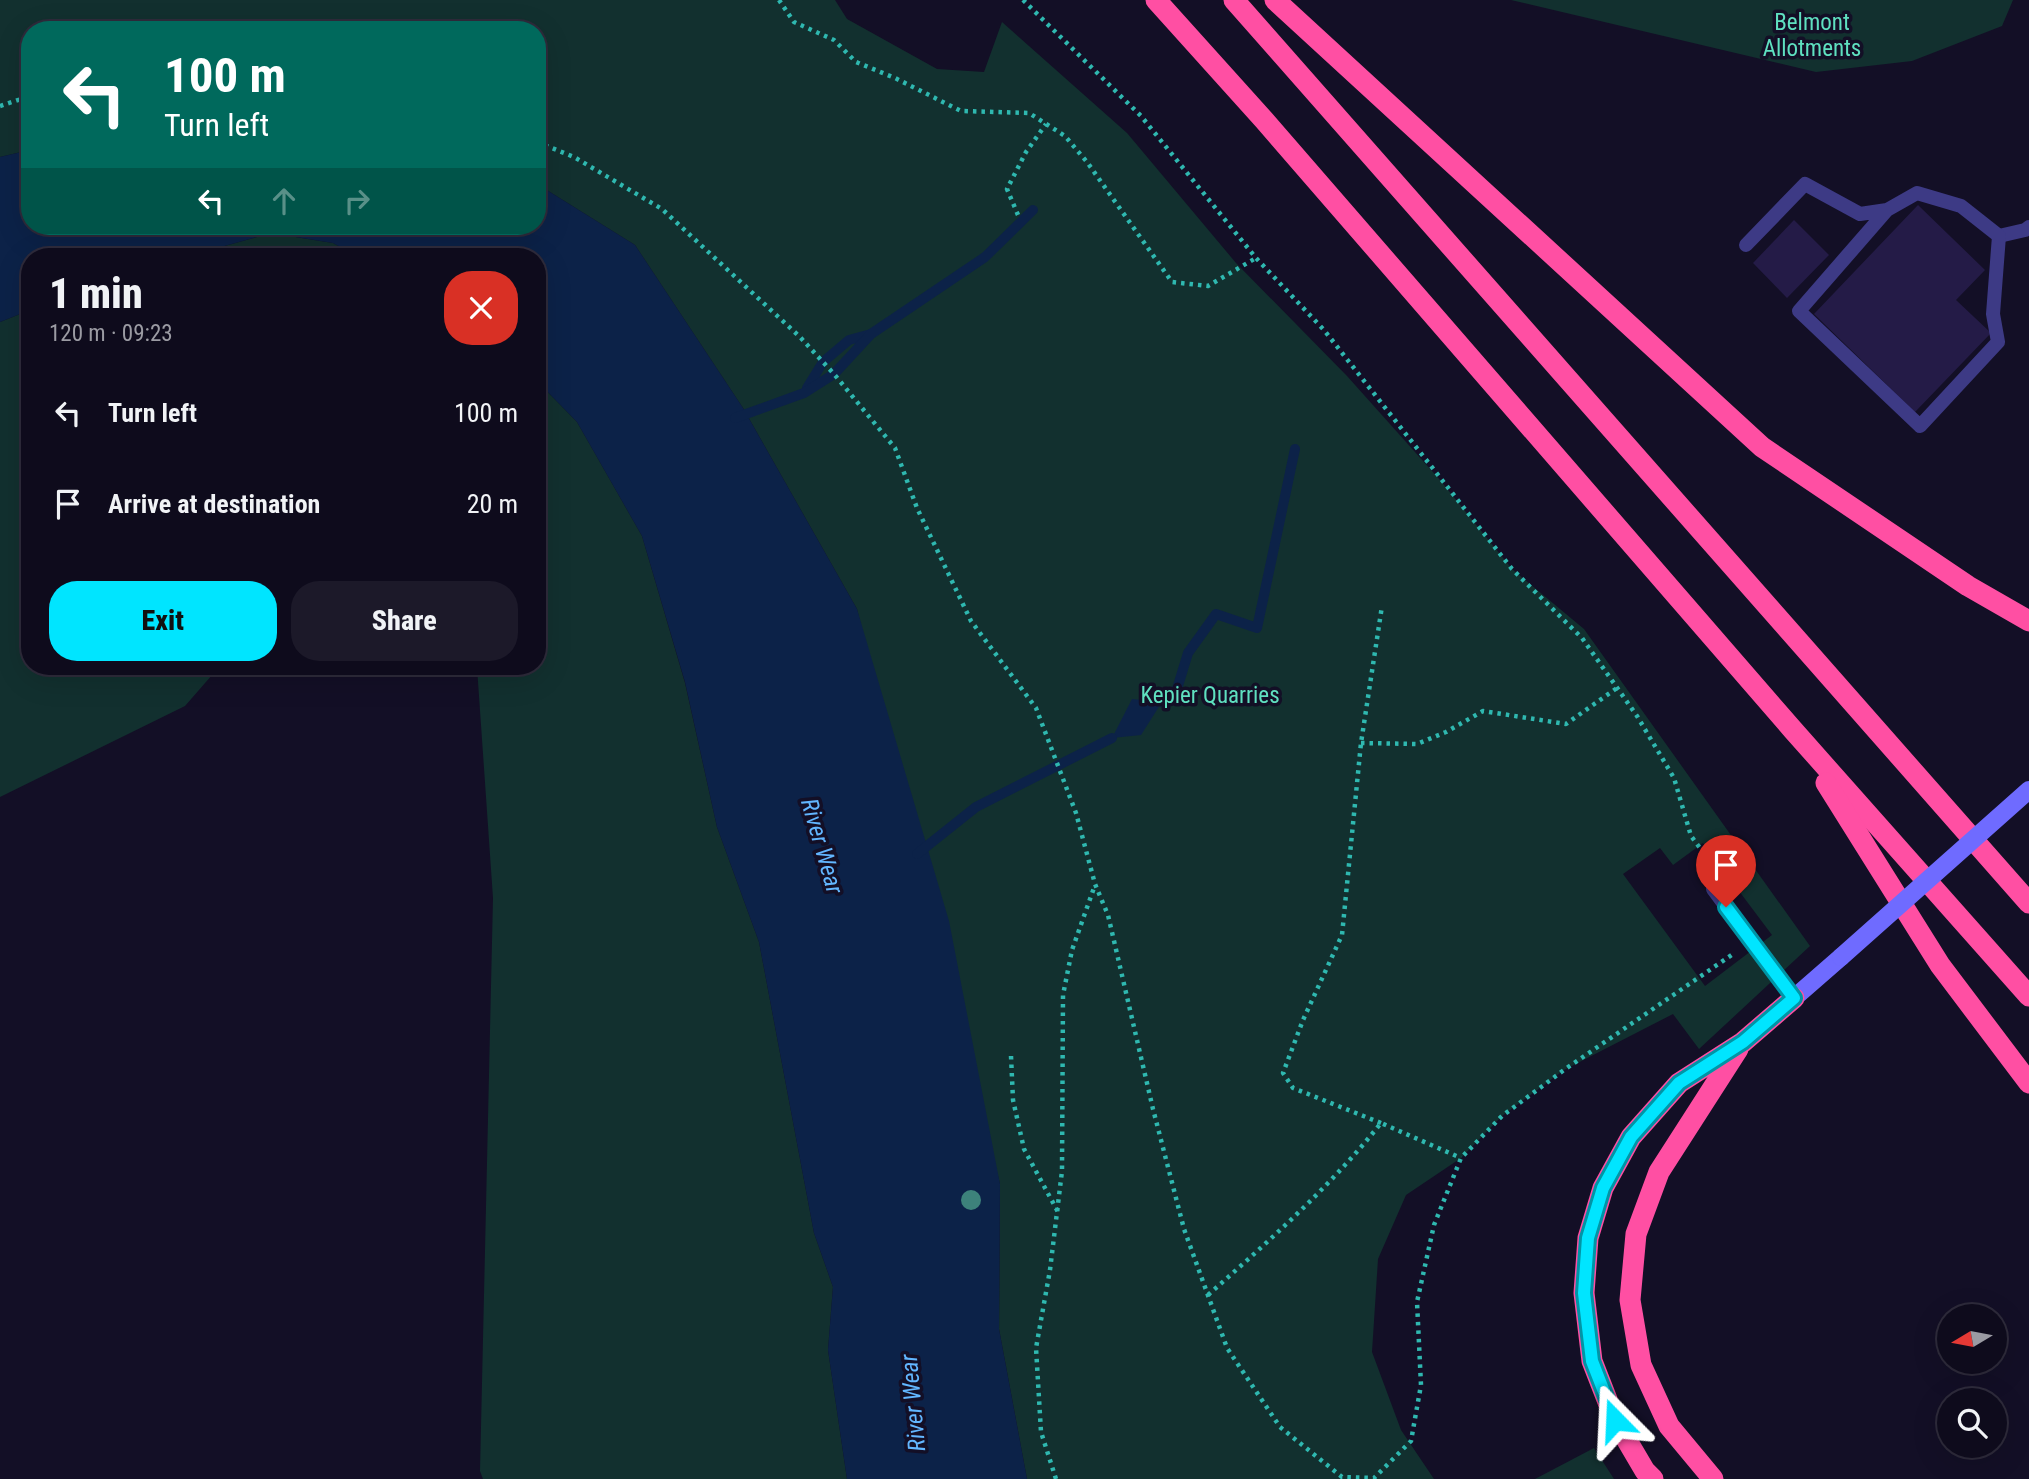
<!DOCTYPE html>
<meta charset="utf-8">
<style>
:root{--surface:#0e0b1c;--page:#1c1929;--text:#f1f3f6;--muted:#9b9ba3;--line:#2e2b3b;--accent:#00e5ff}
body{margin:0;font-family:"Roboto Condensed",sans-serif;background:var(--page);color:var(--text);height:100vh;display:flex;flex-direction:column;font-size:26px;white-space:nowrap}
*{box-sizing:border-box;margin:0}
p{font-size:23px;color:var(--muted)}
.icon{flex:none;width:38px;height:38px;fill:none;stroke:currentColor;stroke-width:2;stroke-linecap:round;stroke-linejoin:round}
.map{position:relative;flex:1;overflow:hidden}
.details{position:absolute;left:21px;top:248px;width:525px;height:427px;display:flex;flex-direction:column;background:var(--surface);border-radius:28px;box-shadow:0 7px 28px #0002,0 0 0 2px var(--line)}
.details>*{flex:none}
.guide{position:absolute;left:21px;top:21px;width:525px;height:214px;border-radius:28px;box-shadow:0 7px 28px #0002,0 0 0 2px var(--line);background:#00695c;color:#fff;overflow:hidden}
.needle{width:46px;rotate:260deg}
.buttons{position:absolute;left:1937px;top:1304px;display:grid;gap:14px}
.buttons a{display:grid;place-items:center;width:70px;height:70px;border-radius:50%;background:var(--surface);box-shadow:0 7px 28px #0002,0 0 0 2px var(--line);font-size:35px}
.pin{position:absolute;display:grid;place-items:center;width:60px;height:60px;color:#fff;margin:-72px -30px;border-radius:50% 50% 50% 0;rotate:-45deg;box-shadow:0 0 7px #0007}
.pin .icon{rotate:45deg}
.me{position:absolute;width:77px;margin:-38px;rotate:339deg;stroke-linejoin:round;filter:drop-shadow(0 0 5px #0008)}
.turn{display:flex;align-items:center;gap:24px;height:147px;padding:0 28px;font-size:32px}
.turn .icon{width:91px;height:91px;stroke-width:2.5}
.turn b{display:block;font-size:49px;line-height:60px}
.lanes{display:flex;align-items:center;height:66px;padding:0 28px;background:#0003;justify-content:center;gap:35px;direction:ltr}
.lanes .off{opacity:.35}
.round{display:grid;place-items:center;flex:none;width:74px;height:74px;border-radius:28px;background:var(--page)}
.headline{display:flex;align-items:center;justify-content:space-between;height:119px;padding:0 28px}
h1{font-size:42px;font-weight:800;line-height:52px}
.cta{display:flex;gap:14px;margin-top:auto;padding:14px 28px}
.cta a{flex:1;height:80px;border-radius:28px;background:var(--accent);color:#111;font-size:28px;font-weight:800;line-height:80px;text-align:center}
.cta a+a{background:var(--page);color:var(--text)}
ul{padding:0;list-style:none}
li{display:flex;align-items:center;gap:21px;height:91px;padding:0 28px}
li div{flex:1}
li b{display:block;font-size:26px}
li em{font-style:normal}
.map>svg:first-child{display:block}
</style>
<div class="map">
<svg width="2029" height="1479" viewBox="0 0 2029 1479">
<rect width="100%" height="100%" fill="#130f26"/>
<g fill="#12302f" fill-rule="evenodd">
<path d="M0 0H835L847 19 937 69 984 72 1002 22 1127 133 1236 263 1347 376 1440 480 1512 569 1584 629 1810 946 1699 1049 1673 1014 1564 1070 1502 1116 1461 1158 1406 1195 1378 1259 1372 1352 1401 1430 1434 1479H1027L999 1329 1000 1184 857 609 743 408 635 245 537 184V30H30V150L0 157ZM1703 843 1772 935 1705 986 1623 874 1660 848 1673 865Z"/>
<polygon points="1511,0 2013,0 2002,26 1912,61 1816,72"/>
<polygon points="271,233 333,243 359,257 185,257"/>
<polygon points="30,310 30,667 219,667 185,706 0,797 0,322"/>
<polygon points="537,381 577,422 642,536 685,683 717,827 759,942 814,1233 833,1287 828,1350 847,1479 483,1479 480,1471 493,898 477,667 537,667"/>
<polygon points="1594,1448 1614,1479 1535,1479"/>
</g>
<g fill="#0c2248">
<polygon points="30,150 30,226 537,226 537,184 635,245 743,408 857,609 949,921 1000,1184 999,1329 1027,1479 847,1479 828,1350 833,1287 814,1233 759,942 717,827 685,682 642,536 577,422 537,381 537,257 359,257 333,243 271,233 185,257 30,257 30,310 0,322 0,157"/>
<polygon points="1132,699 1162,702 1141,735 1112,738"/>
</g>
<g fill="none" stroke-linecap="round" stroke-linejoin="round">
<g stroke="#0c2248" stroke-width="10">
<polyline points="807,388 823,362 849,340 871,334"/>
<polyline points="735,418 804,393 834,374 871,334 985,257 1033,210"/>
<polyline points="1162,702 1177,689 1188,653 1216,614 1257,628 1295,449"/>
<polyline points="917,854 976,807 1112,738"/>
</g>
</g>
<g fill="#241b47">
<polygon points="1918,205 1985,270 1956,300 1991,333 1915,412 1814,314"/>
<polygon points="1794,220 1829,255 1787,298 1753,263"/>
</g>
<g fill="none" stroke-linecap="round" stroke-linejoin="round">
<g stroke="#2fb8b0" stroke-width="4.5" stroke-dasharray="3.5 5" stroke-linecap="butt">
<polyline points="779,0 794,22 834,40 856,62 895,78 961,111 1029,113 1065,136 1087,162 1172,282 1208,286 1256,258"/>
<polyline points="1023,0 1141,116 1256,258 1324,330 1512,569 1582,638 1637,716 1674,778 1691,836 1712,864 1712,868"/>
<polyline points="0,106 30,96"/>
<polyline points="537,142 574,157 662,209 800,337 834,374 895,448 917,508 971,621 1036,708 1076,813 1095,884 1108,915 1153,1109 1184,1229 1227,1348 1280,1427 1342,1477 1374,1478 1411,1441 1421,1385 1417,1302 1434,1225 1461,1158 1502,1116 1564,1070 1733,954"/>
<polyline points="1018,215 1007,189 1026,152 1046,124"/>
<polyline points="1361,743 1417,744 1446,732 1483,711 1566,724 1617,688"/>
<polyline points="1011,1056 1013,1100 1024,1149 1058,1212"/>
<polyline points="1381,1123 1293,1088 1283,1073 1303,1020 1342,935 1361,743 1382,606"/>
<path d="M1208 1295C1269 1241 1330 1187 1381 1123L1461 1158"/>
<polyline points="1056,1479 1041,1432 1036,1348 1050,1270 1062,1171 1063,995 1072,950 1095,885"/>
</g>
<g stroke="#3d3a85" stroke-width="14">
<polyline points="1999,236 2025,230 2029,227"/>
<polyline points="1746,245 1805,184 1860,214 1887,210 1917,193 1961,206 1999,236 1993,314 1998,342 1920,426 1799,311 1887,210"/>
<polyline points="1713,889 1794,998"/>
</g>
<polyline stroke="#6f6bff" stroke-width="18" points="1794,998 1841,957"/>
<g stroke="#ff4fa3" stroke-width="21">
<polyline points="1156,0 1264,120 1793,730 2029,996"/>
<polyline points="1234,0 2029,903"/>
<polyline points="1275,0 1762,447 1968,586 2029,621"/>
<polyline points="1826,783 1940,965 2029,1083"/>
<polyline points="1653,1479 1645,1471 1615,1420 1592,1361 1584,1293 1588,1238 1603,1188 1631,1137 1679,1083 1743,1042 1794,998"/>
<polyline points="1713,1479 1669,1426 1641,1365 1630,1300 1636,1234 1659,1172 1738,1049"/>
</g>
<polyline stroke="#6f6bff" stroke-width="18" points="1841,957 2029,790"/>
</g>
<circle fill="#3d827b" cx="971" cy="1200" r="10"/>
<g fill="none" stroke-linecap="round" stroke-linejoin="round">
<defs>
<polyline id="route" points="1615,1420 1592,1361 1584,1293 1588,1238 1603,1188 1631,1137 1679,1083 1743,1042 1794,998 1726,907"/>
</defs>
<use href="#route" stroke="#0095a6" stroke-width="18"/>
<use href="#route" stroke="#00e5ff" stroke-width="12"/>
</g>
<g text-anchor="middle" stroke-width="7" stroke-linejoin="round" paint-order="stroke">
<g font-size="23" fill="#5fe0c0" stroke="#130f26">
<text x="1812" y="30">Belmont<tspan x="1812" dy="26">Allotments</tspan></text>
<text x="1210" y="703">Kepier Quarries</text>
</g>
<g font-size="24" font-style="italic" fill="#62b6ff" stroke="#130f26">
<text transform="translate(822 846) rotate(74)" y="8">River Wear</text>
<text transform="translate(913 1403) rotate(-95)" y="8">River Wear</text>
</g>
</g>
</svg>
<div class="buttons">
<a><svg class="needle" viewBox="-14 -14 28 28"><path d="M0-13l5 13h-10z" fill="#e53935"/><path d="M0 13l5-13h-10z" fill="#9b9ba3"/></svg></a>
<a><svg class="icon" aria-label="search" viewBox="0 0 24 24"><circle cx="10" cy="10" r="6"/><path d="M15 15l6 6"/></svg></a>
</div>
<div class="pin" style="left:1726px;top:907px;background:#d93025"><svg class="icon" aria-label="arrive" viewBox="0 0 24 24"><path d="M6 21V4h12l-3 4 3 4H6"/></svg></div>
<svg class="me" style="left:1615px;top:1420px" viewBox="-20 -20 40 40"><path d="M0-17L14 15 0 8-14 15z" fill="#00e5ff" stroke="#fff" stroke-width="4"/></svg>
<div class="guide">
<div class="turn"><svg class="icon" aria-label="left" viewBox="0 0 24 24"><path d="M17 20v-9H6M10 6l-5 5 5 5"/></svg><div><b>100 m</b>Turn left</div></div>
<div class="lanes"><svg class="icon" aria-label="left" viewBox="0 0 24 24"><path d="M17 20v-9H6M10 6l-5 5 5 5"/></svg><svg class="icon off" aria-label="ahead" viewBox="0 0 24 24"><path d="M12 20V5M6 11l6-6 6 6"/></svg><svg class="icon off" aria-label="right" viewBox="0 0 24 24"><path d="M7 20v-9h11M14 6l5 5-5 5"/></svg></div>
</div>
<section class="details">
<div class="headline"><div><h1>1 min</h1><p>120 m · 09:23</p></div><a class="round" style="background:#d93025;color:#fff"><svg class="icon" aria-label="close" viewBox="0 0 24 24"><path d="M6 6l12 12M18 6L6 18"/></svg></a></div>
<ul>
<li><svg class="icon" aria-label="left" viewBox="0 0 24 24"><path d="M17 20v-9H6M10 6l-5 5 5 5"/></svg><div><b>Turn left</b></div><em>100 m</em></li>
<li><svg class="icon" aria-label="arrive" viewBox="0 0 24 24"><path d="M6 21V4h12l-3 4 3 4H6"/></svg><div><b>Arrive at destination</b></div><em>20 m</em></li>
</ul>
<div class="cta"><a>Exit</a><a>Share</a></div>
</section>
</div>
